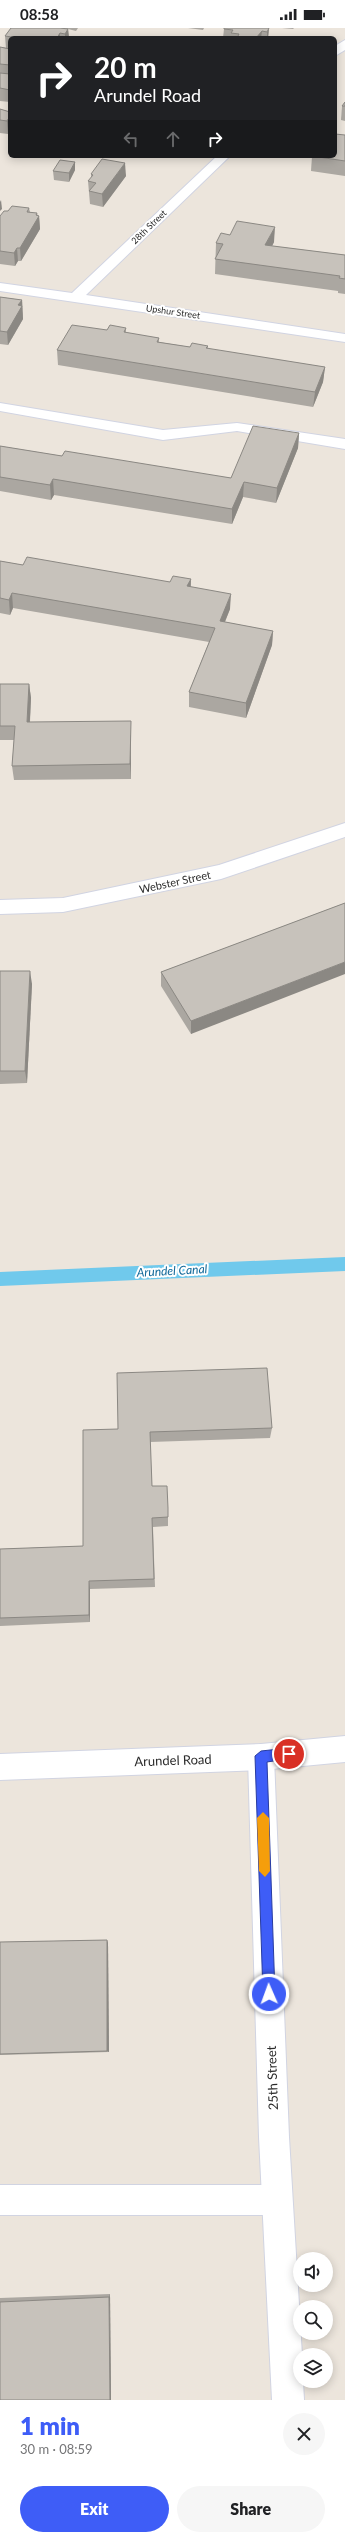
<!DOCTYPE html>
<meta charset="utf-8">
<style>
:root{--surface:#fff;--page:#f6f6f6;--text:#202124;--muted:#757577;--accent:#3e5df7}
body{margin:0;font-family:Lato,sans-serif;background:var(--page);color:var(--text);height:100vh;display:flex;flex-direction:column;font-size:15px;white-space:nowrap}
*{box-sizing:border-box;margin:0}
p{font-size:13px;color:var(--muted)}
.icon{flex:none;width:22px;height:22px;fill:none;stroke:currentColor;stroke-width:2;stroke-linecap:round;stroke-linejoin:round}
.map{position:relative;height:2372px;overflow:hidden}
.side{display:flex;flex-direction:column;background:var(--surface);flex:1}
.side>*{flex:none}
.top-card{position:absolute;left:8px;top:8px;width:329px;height:122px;border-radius:6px;box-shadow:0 2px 10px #0003;background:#202124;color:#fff;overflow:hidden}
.controls{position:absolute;left:293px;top:2224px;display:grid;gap:8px}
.controls a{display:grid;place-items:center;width:40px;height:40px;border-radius:50%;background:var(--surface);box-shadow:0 2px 10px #0003;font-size:20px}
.pin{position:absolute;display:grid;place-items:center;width:34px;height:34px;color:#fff;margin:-17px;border:2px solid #fff;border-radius:50%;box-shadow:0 1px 4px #0007}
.me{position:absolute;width:44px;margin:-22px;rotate:358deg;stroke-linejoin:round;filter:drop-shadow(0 0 3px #0008)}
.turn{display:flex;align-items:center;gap:14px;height:84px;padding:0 20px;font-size:18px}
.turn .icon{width:52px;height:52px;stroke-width:2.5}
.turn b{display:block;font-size:28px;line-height:34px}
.lanes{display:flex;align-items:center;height:38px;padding:0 20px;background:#0003;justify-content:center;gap:20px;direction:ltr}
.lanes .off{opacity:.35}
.round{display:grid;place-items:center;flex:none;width:42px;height:42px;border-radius:21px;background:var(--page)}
.head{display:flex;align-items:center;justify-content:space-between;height:68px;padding:0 20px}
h1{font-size:24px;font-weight:800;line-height:30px;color:var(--accent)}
.cta{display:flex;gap:8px;margin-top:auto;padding:8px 20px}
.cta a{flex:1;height:46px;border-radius:24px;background:var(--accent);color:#fff;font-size:16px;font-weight:800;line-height:46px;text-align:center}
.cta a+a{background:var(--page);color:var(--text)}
.status{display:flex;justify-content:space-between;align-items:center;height:28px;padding:0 20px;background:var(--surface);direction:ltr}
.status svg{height:11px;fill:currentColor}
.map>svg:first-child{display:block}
</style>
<div class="status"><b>08:58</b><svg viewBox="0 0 49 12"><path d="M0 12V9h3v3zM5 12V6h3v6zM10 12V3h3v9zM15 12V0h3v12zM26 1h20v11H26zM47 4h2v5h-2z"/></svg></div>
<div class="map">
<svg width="345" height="2372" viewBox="0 0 345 2372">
<rect width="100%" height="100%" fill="#ece5dc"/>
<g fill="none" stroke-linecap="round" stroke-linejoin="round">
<polygon fill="#70c9ec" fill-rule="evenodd" points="345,1229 345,1243 0,1258 0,1244"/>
<defs>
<g id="service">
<polygon points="0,375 163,402 237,395 345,411 345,421 237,403 163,412 0,383"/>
<polygon points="0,2157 277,2157 288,2161 292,2172 288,2183 277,2187 0,2187"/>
</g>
<g id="minor">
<polygon points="345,12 345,22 335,28 335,18"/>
<polygon points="217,128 230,128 86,267 345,306 345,314 0,263 0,255 72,265"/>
<polygon points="345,795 345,809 221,851 63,884 0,886 0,872 63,870 219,837"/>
<polygon points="261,1716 270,1720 274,1729 289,2109 302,2327 300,2353 303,2353 304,2372 272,2372 259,2109 248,1729 252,1720"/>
</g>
<polygon id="tertiary" points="345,1708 345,1734 261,1742 0,1752 0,1726 261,1716"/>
</defs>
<use href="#service" stroke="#d1d4e2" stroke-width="2"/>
<use href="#minor" stroke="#d1d4e2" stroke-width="2"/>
<use href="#tertiary" stroke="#d1d4e2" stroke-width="2"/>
<use href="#service" fill="#fff" fill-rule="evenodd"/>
<use href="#minor" fill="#fff" fill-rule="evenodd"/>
<use href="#tertiary" fill="#fff" fill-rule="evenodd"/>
</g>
<g fill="#aba7a1">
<polygon points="11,0 78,0 76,3 68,1 69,10 10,10 10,74 0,73 0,19 6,20 5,8"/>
<polygon points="188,0 204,0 203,2"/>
<polygon points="269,0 268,10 223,10 224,1"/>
<polygon points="282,0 294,0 293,1"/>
<polygon points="345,74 345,93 341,92 342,78"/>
<polygon points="0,81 10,84 10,102 8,106 0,105"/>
<polygon points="345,107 345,148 311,143 312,128"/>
<polygon points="75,134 75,142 69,154 54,152 53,143"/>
<polygon points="91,146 126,148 103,179 90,176 88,153 91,150"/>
<polygon points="29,180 30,184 39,188 40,201 21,233 18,233 15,238 0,236 0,188 8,183"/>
<polygon points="274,214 272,218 345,227 345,266 338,265 338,263 215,246 216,215"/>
<polygon points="0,269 22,272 23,291 8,317 0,316"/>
<polygon points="126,300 126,305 159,310 159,314 190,319 208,318 208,321 325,339 323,354 313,379 58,337 57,322 107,302"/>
<polygon points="299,405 298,420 276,475 243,469 232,496 54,467 51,472 0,463 0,418 62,428 231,450"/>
<polygon points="0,533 23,537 170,554 191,551 191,559 230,581 225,594 273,603 272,617 246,690 189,679 189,664 209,614 13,580 10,587 0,585"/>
<polygon points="0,656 29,656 31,670 30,694 131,707 131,751 14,752 12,738 14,712 0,712"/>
<polygon points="345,875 191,1006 161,958 161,944"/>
<polygon points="0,943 32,956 27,1055 0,1056"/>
<polygon points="272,1400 270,1410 150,1414 152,1458 168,1480 168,1498 153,1499 155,1559 90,1561 90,1594 0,1598 0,1521 83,1518 83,1402"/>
<polygon points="107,1912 108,1915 109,2024 0,2027 0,1914"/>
<polygon points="110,2266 111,2372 0,2372 0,2270"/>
</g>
<g fill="#8b8883">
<polygon points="269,0 268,10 267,10 267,4"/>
<polygon points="68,1 69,10 65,10 65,6"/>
<polygon points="262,3 261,10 256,10"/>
<polygon points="60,5 60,10 57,10"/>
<polygon points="10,88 10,102 8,106 7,93"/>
<polygon points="75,134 75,142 69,154 69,145"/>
<polygon points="125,135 126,148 103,179 102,166"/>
<polygon points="1,172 2,181 0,183 0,174"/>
<polygon points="37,185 38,190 39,188 40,201 21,233 20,220"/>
<polygon points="275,199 274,214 265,232 265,217"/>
<polygon points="17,220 18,233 15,238 14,225"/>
<polygon points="22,272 23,291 8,317 7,304 18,277"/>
<polygon points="325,339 323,354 313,379 315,364"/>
<polygon points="299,405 298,420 276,475 277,460"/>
<polygon points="53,451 54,467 51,472 50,457"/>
<polygon points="244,454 243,469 232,496 232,481"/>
<polygon points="191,551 190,566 187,558"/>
<polygon points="12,565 13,580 10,587 9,572"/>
<polygon points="231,566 230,581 219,608 220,593"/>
<polygon points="273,603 272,617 246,690 246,675"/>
<polygon points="29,656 31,670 29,709 27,694"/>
<polygon points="131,693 131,751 130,736"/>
<polygon points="345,934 345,946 191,1006 191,993"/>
<polygon points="30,943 32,956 27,1055 25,1043"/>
<polygon points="89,1553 90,1561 90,1594 89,1587"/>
<polygon points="107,1912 108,1915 109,2024 107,2023"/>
<polygon points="110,2266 111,2372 110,2372 109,2269"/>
</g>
<g fill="#c7c2bb" stroke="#8b8883">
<polygon points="11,0 60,0 68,1 65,6 60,5 57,10 19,10 5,8"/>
<polygon points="224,0 269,0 267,4 262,3 256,10 237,10 239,6 231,5 233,2 224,1"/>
<polygon points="0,19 10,21 10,37 0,36"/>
<polygon points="0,45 10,46 10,62 0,60"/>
<polygon points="345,74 345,78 342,78"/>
<polygon points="0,81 10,84 10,88 7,93 0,92"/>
<polygon points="335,106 345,107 345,133 312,128 335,128"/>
<polygon points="102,131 125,135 102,166 89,163 96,155 88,153 93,147 91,146"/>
<polygon points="60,132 75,134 69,145 53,143"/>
<polygon points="12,178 29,180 27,184 37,185 36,187 39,188 20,220 17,220 14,225 0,223 0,188 4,183 8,183"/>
<polygon points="237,193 275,199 265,217 345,227 345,251 339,250 340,248 215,231 223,216 216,215 221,205 230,207"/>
<polygon points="0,269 22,272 18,277 22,278 7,304 0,303"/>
<polygon points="72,297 107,302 110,297 126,300 124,304 159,310 157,314 190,319 192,315 208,318 206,320 325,339 315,364 57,322"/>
<polygon points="253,398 299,405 277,460 244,454 232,481 53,451 50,457 0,449 0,418 62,428 65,423 231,450"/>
<polygon points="27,529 170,554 173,548 191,551 187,558 231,566 220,593 273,603 246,675 189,664 215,600 12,565 9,572 0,570 0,533 23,537"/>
<polygon points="0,656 29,656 27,694 131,693 130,736 12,738 15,698 0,698"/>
<polygon points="345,875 345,934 191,993 161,944"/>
<polygon points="0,943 30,943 25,1043 0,1043"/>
<polygon points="267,1340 272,1400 150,1404 152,1458 167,1458 168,1480 168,1489 152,1490 154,1551 89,1553 89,1587 0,1590 0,1521 83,1518 83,1402 118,1401 117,1345"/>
<polygon points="107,1912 107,2023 0,2026 0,1914"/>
<polygon points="109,2269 110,2372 0,2372 0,2274"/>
</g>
<polygon fill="#3e5df7" stroke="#283ca1" points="289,1720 295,1726 293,1730 267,1734 275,1966 269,1972 263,1966 255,1728 261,1723"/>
<polygon fill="#f59e0b" points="263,1784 269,1790 270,1843 265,1849 259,1843 257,1790"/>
<g text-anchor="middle" stroke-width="4" stroke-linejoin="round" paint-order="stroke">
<g font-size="9" fill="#2a2a2a" stroke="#fff">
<text transform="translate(149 199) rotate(-44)" y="3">28th Street</text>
<text transform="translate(173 284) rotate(8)" y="3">Upshur Street</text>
</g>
<g font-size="11" fill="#2a2a2a" stroke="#fff">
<text transform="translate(175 854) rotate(-12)" y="4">Webster Street</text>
</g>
<g font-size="12" font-style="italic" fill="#0f6798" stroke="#fff">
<text transform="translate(172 1243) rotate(-3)" y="4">Arundel Canal</text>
</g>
<g font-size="13" fill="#2a2a2a" stroke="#fff">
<text transform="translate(173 1732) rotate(-2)" y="5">Arundel Road</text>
<text transform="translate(272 2050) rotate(-92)" y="5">25th Street</text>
</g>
</g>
</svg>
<div class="controls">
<a><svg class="icon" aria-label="sound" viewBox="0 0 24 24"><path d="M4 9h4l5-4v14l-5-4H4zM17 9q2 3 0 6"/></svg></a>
<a><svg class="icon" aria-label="search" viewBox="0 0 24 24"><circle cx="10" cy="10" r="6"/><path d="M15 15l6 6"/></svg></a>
<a><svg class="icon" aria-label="layers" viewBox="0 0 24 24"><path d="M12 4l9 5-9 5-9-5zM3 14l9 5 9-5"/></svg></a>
</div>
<div class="pin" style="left:289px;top:1726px;background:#d93025"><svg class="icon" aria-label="arrive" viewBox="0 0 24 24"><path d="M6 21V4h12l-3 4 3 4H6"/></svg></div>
<svg class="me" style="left:269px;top:1966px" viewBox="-20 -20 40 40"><circle r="17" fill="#3e5df7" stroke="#fff" stroke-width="3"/><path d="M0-11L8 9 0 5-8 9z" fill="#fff"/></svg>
<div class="top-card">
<div class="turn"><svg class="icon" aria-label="right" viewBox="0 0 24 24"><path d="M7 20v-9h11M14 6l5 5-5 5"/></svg><div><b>20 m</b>Arundel Road</div></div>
<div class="lanes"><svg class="icon off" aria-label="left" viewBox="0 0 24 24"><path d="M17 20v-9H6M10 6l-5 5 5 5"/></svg><svg class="icon off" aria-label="ahead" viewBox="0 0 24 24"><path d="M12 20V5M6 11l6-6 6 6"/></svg><svg class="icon" aria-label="right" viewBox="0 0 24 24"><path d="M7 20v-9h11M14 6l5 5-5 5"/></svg></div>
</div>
</div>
<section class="side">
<div class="head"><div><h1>1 min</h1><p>30 m · 08:59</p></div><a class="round"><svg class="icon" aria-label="close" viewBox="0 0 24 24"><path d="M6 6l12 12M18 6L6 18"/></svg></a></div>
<div class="cta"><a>Exit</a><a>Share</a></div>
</section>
